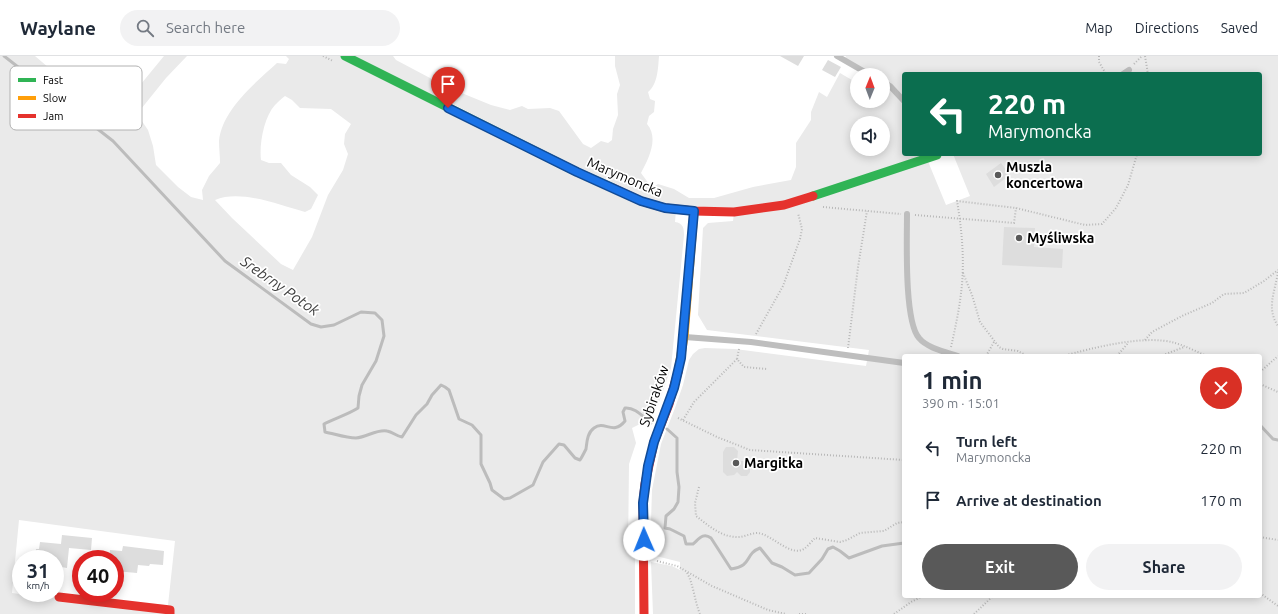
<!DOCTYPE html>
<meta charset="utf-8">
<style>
:root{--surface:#fff;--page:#f2f2f3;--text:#1f2937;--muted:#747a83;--line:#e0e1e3;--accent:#595959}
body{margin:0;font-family:Ubuntu,sans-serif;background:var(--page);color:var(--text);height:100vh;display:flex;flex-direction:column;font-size:15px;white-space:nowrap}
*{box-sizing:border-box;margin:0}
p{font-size:13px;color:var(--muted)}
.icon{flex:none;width:22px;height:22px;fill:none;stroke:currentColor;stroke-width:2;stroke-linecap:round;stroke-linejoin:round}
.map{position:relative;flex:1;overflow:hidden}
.drawer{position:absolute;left:902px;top:298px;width:360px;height:244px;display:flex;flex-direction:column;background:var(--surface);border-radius:4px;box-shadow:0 2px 10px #0003}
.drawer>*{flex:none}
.banner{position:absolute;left:902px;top:16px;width:360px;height:84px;border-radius:4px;box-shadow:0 2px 10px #0003;background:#0b6e4f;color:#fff;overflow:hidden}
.needle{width:26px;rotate:1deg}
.fabs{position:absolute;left:850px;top:12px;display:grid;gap:8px}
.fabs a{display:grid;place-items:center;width:40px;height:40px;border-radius:50%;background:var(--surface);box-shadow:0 2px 10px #0003;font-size:20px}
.speed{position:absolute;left:12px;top:494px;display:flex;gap:8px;font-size:20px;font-weight:700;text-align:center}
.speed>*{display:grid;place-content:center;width:52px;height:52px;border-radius:50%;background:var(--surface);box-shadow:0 2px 10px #0003;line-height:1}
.speed small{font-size:10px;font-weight:400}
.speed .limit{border:6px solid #d22;background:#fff;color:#111}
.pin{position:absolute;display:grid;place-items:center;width:34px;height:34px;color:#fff;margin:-41px -17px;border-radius:50% 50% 50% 0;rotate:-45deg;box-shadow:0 0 4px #0007}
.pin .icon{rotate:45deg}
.me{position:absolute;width:44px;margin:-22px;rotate:359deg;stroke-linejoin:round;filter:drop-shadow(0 0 3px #0008)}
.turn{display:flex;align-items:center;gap:14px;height:84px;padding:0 20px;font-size:18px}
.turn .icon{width:52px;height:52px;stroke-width:2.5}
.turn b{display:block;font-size:28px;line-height:34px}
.round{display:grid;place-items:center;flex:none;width:42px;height:42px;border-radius:21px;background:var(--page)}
.head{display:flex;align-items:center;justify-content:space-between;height:68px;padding:0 20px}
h1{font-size:24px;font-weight:600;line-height:30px}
.button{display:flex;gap:8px;margin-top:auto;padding:8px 20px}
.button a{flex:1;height:46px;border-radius:24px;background:var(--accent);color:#fff;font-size:16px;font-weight:600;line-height:46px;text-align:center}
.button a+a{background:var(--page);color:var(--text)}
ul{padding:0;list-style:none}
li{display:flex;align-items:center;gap:12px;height:52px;padding:0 20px}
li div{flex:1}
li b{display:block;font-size:15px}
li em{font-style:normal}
header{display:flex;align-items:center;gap:24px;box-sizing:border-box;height:56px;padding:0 20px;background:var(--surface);border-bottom:1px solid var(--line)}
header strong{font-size:19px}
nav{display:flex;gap:22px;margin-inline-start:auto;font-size:14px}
.search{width:280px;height:36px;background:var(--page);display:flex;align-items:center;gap:10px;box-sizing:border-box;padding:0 14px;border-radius:22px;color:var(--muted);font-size:15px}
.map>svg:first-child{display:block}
</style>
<header>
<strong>Waylane</strong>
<div class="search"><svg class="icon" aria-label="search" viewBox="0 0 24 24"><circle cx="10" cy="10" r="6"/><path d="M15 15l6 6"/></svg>Search here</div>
<nav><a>Map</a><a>Directions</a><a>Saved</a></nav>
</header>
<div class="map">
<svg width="1278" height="558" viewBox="0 0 1278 558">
<rect width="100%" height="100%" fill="#fff"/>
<path fill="#eaeaea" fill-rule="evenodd" d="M0 0H35L117 70 122 63 121 56 127 45 164 0H187L166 22 137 58 148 74 153 90 156 109 178 131 191 141 203 144 202 134 209 120 220 107C220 100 219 92 219 85 222 54 255 27 277 7L286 8 289 3 286 0H393L396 4 447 31 491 49 510 54 522 50 528 53 550 52 559 55 583 88 591 92 601 85 608 87 612 84 613 73 618 59 617 38 620 29 615 10V0H659C658 12 658 28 648 36L650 43 655 45 654 56 649 60 647 68C659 82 649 102 641 117L652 132 658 128 674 133 689 142H714L753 131 791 124 796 111V87L811 64V56L819 36 827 41 840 17 857 27V45H883V19H870L844 4 846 0H1278V558H653L651 506 672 510 680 514V506L652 499 651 466 652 434 661 388 675 352 683 329 689 304 693 298 699 293 705 292 735 293 866 310 869 294 707 274 698 259 703 172 708 167 733 165 734 156 676 154 675 166C683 167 684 172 684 179L671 312 658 349 648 364 632 372 636 387 629 408 628 497H635V558H0ZM904 18H1260V98H953L970 140 946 149 927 103 940 98H904ZM285 40 292 44 300 52 331 53 351 68 345 78 344 88 348 98 343 114 328 139 312 181 293 214 281 208 232 162 215 144C241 133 279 149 305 156L311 153 318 139 310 131 291 119 281 107H269L261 104C259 88 264 61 275 49 278 46 281 43 285 40ZM857 67H883V93H857ZM904 300H1260V540H904ZM19 464 175 485 168 549 59 541 49 542 12 537Z"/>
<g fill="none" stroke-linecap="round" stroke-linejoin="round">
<g stroke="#bcbcbc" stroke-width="3">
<path d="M4 0 113 85 225 205 311 268 321 271 334 269 361 256 375 257 382 264 384 280 376 305 362 329 359 340 358 352C347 359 335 362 324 368L325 376C335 378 346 382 356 382 367 381 377 373 387 375 393 376 396 380 402 381L416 359 427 348 432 339 441 329 445 331 449 334 459 363 472 369 481 379V408L490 427 492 434 504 443 510 442 533 429 543 406 559 388 564 389 575 402 580 404C582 401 584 397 586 393 587 386 587 377 594 372 605 364 613 380 625 365L623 356 625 352C635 351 643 361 651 367"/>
<polyline points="1260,369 1273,383 1278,384"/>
<path d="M667 373 677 382V416L679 431 678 446 674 453 666 460 665 472 670 473 684 480 686 488H693C699 483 703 476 711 482L731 513C753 510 744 498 760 492L772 507 782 511 795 519 809 517 822 503 828 493 833 491 840 495 849 502 882 490 904 487"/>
</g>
</g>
<g fill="#ddd">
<polygon points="780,0 804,0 798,10"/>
<polygon points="828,4 841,11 835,21 822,14"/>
<polygon points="1001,107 1010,119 994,131 986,118"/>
<polygon points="1004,171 1035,172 1034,191 1063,193 1062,212 1002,209"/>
<polygon points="726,391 734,391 738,395 737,405 745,405 750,409 750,416 747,420 741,420 737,416 734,419 727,420 723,416 723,396"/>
<polygon points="62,479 92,482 91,494 69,492 67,512 55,510 55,503 35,503 36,493 39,493 40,486 61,488"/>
<polygon points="123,490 164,495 163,509 150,508 149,510 138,509 137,517 115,515 115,503 109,503 110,494 122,495"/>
</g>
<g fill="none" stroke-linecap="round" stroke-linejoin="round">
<g stroke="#b8b8b8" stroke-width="2" stroke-dasharray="1 2" stroke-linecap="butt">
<polyline points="323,0 333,5"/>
<polyline points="1099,0 1099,6 1106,18"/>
<polyline points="1145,0 1148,18"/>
<polyline points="1134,8 1142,0"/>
<polyline points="823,151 901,158"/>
<polyline points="915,159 1014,167 1016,152"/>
<path d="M1278 216C1275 236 1266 252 1278 270"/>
<polyline points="963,217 972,239 980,266 999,291 1003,293 1018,295 1027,300"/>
<polyline points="756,278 783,230 800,183 802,173 798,157"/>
<polyline points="1145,284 1152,276 1182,260 1212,247 1224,238 1244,237 1264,225 1278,214"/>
<path d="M951 291C955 273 959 255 961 237 965 208 962 174 957 145L1016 152 1085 169 1102 168 1116 152 1128 129 1137 98"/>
<polyline points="848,292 858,211 867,155"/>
<polyline points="739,293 737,303 744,311 767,313"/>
<polyline points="986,300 994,286"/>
<path d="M1063 300C1092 292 1146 278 1175 287 1186 290 1197 296 1207 300"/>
<polyline points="1117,300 1128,287"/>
<polyline points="1163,300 1166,298 1184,291"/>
<polyline points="1260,316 1278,300"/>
<polyline points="1260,328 1278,336"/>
<polyline points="678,362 717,381 750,394 904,404"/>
<polyline points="683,364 694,346 737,303"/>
<path d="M699 431 695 447 696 460C709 470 722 482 740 481 746 480 752 477 758 477 773 479 790 501 804 493 808 490 812 485 815 482L840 486 847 484 860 477 884 475 897 467 904 466"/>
<polyline points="1260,481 1278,484"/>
<polyline points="657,505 677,510 712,530 768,554 786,558"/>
<path d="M687 517C693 526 695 547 700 558"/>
<polyline points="1260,537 1278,550"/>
<polyline points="799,558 807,558"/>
<polyline points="894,558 911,546 923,540"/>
<polyline points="974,558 993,540"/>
</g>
<g stroke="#bebebe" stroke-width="6">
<polyline points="837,0 870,19"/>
<polyline points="1123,18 1129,14"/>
<polyline points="883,26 890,30 904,45"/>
<path d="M907 158C907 184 904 265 919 282 927 292 946 296 958 300"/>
<polyline points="685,281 751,286 904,307"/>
</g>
<g stroke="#30b455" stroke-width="9">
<polyline points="345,0 577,116 613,132"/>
<polyline points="813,140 937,99"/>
</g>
<polyline stroke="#ff9f0a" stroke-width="9" points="678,316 684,281 694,155"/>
<g stroke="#e5322d" stroke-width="9">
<polyline points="613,132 641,145 665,152 694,155 734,156 784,149 813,140"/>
<polyline points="59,541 170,554 170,558"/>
<polyline points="644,558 643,447 645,428 654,386 669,348 678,316"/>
</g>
</g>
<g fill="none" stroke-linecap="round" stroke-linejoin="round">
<defs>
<polyline id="route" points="448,52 577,116 641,145 665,152 694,155 681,302 674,332 654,386 648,410 643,447 644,484"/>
</defs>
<use href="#route" stroke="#114b97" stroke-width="10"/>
<use href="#route" stroke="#1a73e8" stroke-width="7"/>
</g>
<g fill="#595959" stroke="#fff" stroke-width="1.5">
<circle cx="998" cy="119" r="4"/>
<circle cx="1019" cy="182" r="4"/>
<circle cx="736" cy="407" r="4"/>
</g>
<g text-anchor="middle" stroke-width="3.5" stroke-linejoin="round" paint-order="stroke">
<g font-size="14" font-weight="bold" fill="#000" stroke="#fff" text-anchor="start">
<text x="1006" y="116">Muszla<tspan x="1006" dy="16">koncertowa</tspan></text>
<text x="1027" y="187">Myśliwska</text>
<text x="744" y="412">Margitka</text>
</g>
<g font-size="14" fill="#000" stroke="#fff">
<text transform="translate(625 121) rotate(23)" y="5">Marymoncka</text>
<text transform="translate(654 340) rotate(-71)" y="5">Sybiraków</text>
</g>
<g font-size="15" font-style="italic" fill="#414141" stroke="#fff">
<text transform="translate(280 230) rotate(35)" y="5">Srebrny Potok</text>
</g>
</g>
<rect x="10" y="10" width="132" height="64" rx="6" fill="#fff" stroke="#b2b2b2" stroke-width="1"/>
<rect x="18" y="22" width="18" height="4" fill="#30b455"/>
<rect x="18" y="40" width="18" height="4" fill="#ff9f0a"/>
<rect x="18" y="58" width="18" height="4" fill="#e5322d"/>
<g font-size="11" fill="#000">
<text x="43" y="28">Fast</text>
<text x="43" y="46">Slow</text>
<text x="43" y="64">Jam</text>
</g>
</svg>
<div class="fabs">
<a><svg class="needle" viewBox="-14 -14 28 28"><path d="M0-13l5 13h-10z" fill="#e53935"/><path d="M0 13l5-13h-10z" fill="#747a83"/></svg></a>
<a><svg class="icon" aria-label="sound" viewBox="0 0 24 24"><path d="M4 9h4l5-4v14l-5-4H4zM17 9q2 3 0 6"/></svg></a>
</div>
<div class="speed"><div>31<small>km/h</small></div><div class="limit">40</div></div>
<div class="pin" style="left:448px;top:52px;background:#d93025"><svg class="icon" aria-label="arrive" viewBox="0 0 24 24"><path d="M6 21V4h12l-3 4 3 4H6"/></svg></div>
<svg class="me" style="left:644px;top:484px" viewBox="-20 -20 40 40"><circle r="19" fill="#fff"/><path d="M0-13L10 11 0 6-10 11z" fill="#1a73e8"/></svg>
<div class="banner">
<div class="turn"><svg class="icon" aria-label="left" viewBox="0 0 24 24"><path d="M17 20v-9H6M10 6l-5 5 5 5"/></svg><div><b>220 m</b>Marymoncka</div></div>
</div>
<section class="drawer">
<div class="head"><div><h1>1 min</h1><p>390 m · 15:01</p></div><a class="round" style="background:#d93025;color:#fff"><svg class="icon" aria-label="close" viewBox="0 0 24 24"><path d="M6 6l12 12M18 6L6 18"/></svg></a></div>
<ul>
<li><svg class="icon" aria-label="left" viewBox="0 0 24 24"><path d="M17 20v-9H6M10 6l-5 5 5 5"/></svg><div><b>Turn left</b><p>Marymoncka</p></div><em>220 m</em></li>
<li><svg class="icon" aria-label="arrive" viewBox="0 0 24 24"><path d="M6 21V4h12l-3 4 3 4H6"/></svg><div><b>Arrive at destination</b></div><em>170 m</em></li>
</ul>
<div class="button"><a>Exit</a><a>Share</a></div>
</section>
</div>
